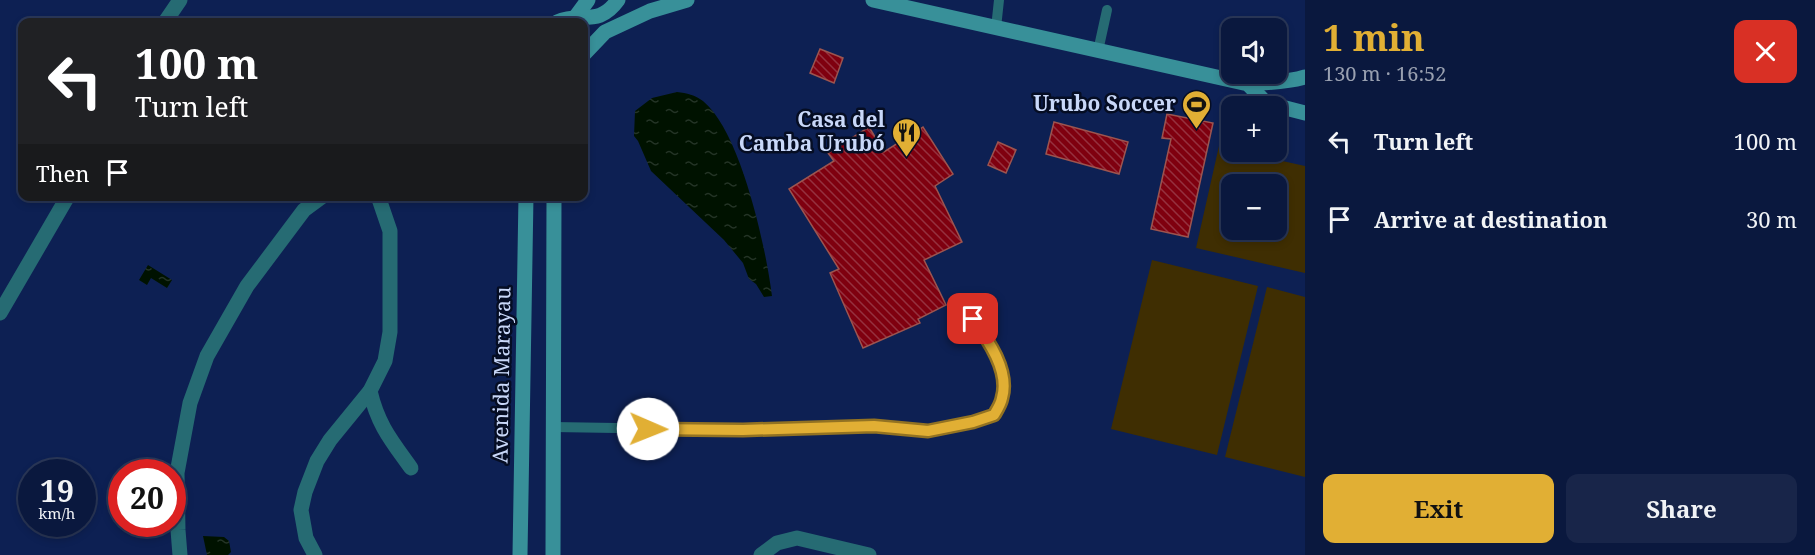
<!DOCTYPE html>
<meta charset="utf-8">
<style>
:root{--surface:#0a183e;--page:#182549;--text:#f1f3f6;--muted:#99a0b0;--line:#2a3758;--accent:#e1af34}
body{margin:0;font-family:"Noto Serif",serif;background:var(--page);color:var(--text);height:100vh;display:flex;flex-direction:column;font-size:22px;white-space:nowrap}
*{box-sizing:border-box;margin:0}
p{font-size:20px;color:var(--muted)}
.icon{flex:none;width:33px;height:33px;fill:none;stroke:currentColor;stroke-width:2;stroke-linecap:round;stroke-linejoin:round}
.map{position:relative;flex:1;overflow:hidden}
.side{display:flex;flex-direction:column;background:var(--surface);width:510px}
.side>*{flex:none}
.banner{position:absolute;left:18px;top:18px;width:570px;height:183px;border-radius:12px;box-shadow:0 3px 9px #0003,0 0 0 2px var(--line);background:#202124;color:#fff;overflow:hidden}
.tools{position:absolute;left:1221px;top:18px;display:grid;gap:12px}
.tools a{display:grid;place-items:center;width:66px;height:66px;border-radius:12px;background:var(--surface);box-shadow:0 3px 9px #0003,0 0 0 2px var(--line);font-size:30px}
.speed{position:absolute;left:18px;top:459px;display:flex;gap:12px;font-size:30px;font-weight:700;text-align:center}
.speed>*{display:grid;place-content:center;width:78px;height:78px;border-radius:50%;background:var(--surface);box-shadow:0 3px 9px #0003,0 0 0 2px var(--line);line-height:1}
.speed small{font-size:15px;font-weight:400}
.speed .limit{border:9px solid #d22;background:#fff;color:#111}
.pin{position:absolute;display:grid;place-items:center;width:51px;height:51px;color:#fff;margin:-26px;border-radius:12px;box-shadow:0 3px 9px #0006}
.me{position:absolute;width:66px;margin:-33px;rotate:91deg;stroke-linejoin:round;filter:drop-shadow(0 0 4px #0008)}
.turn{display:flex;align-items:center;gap:21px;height:126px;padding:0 18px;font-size:27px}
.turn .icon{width:78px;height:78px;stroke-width:2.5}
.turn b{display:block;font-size:42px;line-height:51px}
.then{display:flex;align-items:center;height:57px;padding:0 18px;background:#0003;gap:12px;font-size:22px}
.round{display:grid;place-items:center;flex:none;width:63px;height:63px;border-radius:12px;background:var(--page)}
.summary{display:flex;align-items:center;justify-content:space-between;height:102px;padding:0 18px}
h1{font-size:36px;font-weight:700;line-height:45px;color:var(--accent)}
.primary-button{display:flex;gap:12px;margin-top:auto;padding:12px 18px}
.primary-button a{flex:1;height:69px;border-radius:12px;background:var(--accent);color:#111;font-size:24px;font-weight:700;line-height:69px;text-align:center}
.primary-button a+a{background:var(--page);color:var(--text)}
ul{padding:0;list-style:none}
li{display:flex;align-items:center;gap:18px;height:78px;padding:0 18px}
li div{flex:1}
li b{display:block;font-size:22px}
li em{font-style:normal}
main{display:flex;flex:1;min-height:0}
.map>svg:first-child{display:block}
</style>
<main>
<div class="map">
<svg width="1305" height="555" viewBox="0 0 1305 555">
<defs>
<pattern id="water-ripples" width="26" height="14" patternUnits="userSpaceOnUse" patternTransform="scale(1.5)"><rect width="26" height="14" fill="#001200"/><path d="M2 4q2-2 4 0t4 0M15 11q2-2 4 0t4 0" fill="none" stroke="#243426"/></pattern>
<pattern id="building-back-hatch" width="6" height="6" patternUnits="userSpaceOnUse" patternTransform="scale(1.5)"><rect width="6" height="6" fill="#7f000f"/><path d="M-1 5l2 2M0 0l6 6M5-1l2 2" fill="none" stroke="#95313f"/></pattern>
</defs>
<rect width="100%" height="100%" fill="#0d2053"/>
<g fill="#3f2e02" fill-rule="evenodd">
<path d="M1219 146 1231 149 1232 152H1242L1305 166V273L1196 248ZM1232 184H1276V230H1232Z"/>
<polygon points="1152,260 1258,286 1217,455 1111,429"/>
<polygon points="1267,287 1305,297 1305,477 1225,457"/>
</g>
<g fill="url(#water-ripples)">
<path d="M677 92C687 93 695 95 703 101 741 132 766 248 772 296L764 297 756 284 749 279 743 263 724 240 651 171 638 141 634 136 635 111 652 98Z"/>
<polygon points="148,265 172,280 167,288 151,278 147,285 139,280"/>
<polygon points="203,536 224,537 229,541 231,552 228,555 207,555"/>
</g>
<g fill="url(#building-back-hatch)" stroke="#9c544f" stroke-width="1.5">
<polygon points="820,49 843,58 834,83 810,73"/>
<polygon points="1167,114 1213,123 1188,237 1151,229 1171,139 1162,138"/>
<polygon points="1054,122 1128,142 1119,174 1046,154"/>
<polygon points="869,127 884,152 923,127 953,174 935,186 962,242 924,260 946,305 918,319 920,323 863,348 830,273 839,269 789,189 834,161 828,153"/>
<polygon points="998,142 1016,150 1006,173 988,165"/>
</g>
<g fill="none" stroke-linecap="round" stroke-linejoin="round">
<g stroke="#266b73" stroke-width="10">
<polyline points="996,28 999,0"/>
<polyline points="1098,51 1107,10"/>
<path d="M553 427 743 430 874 426 928 431 973 422 994 415C997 410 1001 404 1002 398 1010 371 988 340 973 319"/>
</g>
<g stroke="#266b73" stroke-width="15">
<polyline points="165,22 180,0"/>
<polyline points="0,313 68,196"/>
<path d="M370 391C378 425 391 440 411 468"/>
<polyline points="180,555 178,530 177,473 190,403 207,356 247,286 304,210 323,196"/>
<polyline points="315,555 306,538 301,510 305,492 317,461 330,440 370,391 385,361 390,332 390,231 378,196"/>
<polyline points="761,555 777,543 797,538 869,555"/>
</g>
<g stroke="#389099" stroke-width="15">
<polyline points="873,0 1248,84 1266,103 1305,113"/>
<polyline points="574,19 588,0"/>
<path d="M557 22C581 11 598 28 618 0"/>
<polyline points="584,54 605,32 650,11 687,0"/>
<path d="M1248 84C1267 82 1286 83 1305 77"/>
<polyline points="520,555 526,196"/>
<polyline points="553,555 554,196"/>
</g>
</g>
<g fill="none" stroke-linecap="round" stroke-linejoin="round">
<defs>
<path id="route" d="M648 429 743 430 874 426 928 431 973 422 994 415C997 410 1001 404 1002 398 1010 371 988 340 973 319"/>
</defs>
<use href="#route" stroke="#927222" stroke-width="15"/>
<use href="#route" stroke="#e1af34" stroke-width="10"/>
</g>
<defs>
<symbol id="stadium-pin" viewBox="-11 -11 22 30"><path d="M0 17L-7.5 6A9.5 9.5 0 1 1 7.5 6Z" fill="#e1af34" stroke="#050d23"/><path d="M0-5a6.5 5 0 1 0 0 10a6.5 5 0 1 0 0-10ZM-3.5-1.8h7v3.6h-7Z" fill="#111"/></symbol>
<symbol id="restaurant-pin" viewBox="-11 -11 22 30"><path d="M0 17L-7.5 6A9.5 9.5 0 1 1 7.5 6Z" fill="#e1af34" stroke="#050d23"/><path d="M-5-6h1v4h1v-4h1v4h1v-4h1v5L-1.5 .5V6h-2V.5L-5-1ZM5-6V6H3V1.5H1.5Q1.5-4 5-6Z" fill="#111"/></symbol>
</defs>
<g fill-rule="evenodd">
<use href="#stadium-pin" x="1180" y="88" width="33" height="45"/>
<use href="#restaurant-pin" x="890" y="116" width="33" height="45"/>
</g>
<g text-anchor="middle" stroke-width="5" stroke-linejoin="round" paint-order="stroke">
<g font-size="21" font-weight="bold" fill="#c9d8f9" stroke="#050d23" text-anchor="end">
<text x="1176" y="111">Urubo Soccer</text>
<text x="885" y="127">Casa del<tspan x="885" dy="24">Camba Urubó</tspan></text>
</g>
<g font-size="21" fill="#c9d8f9" stroke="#050d23">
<text transform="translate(502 375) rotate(-89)" y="7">Avenida Marayau</text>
</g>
</g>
</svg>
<div class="tools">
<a><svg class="icon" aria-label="sound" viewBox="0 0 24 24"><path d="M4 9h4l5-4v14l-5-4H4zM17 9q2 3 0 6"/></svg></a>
<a>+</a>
<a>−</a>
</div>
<div class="speed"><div>19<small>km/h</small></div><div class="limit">20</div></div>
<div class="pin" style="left:973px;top:319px;background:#d93025"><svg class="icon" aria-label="arrive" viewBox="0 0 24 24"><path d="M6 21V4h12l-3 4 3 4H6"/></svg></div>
<svg class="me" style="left:648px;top:429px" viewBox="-20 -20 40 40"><circle r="19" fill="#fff"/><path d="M0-13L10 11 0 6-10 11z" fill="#e1af34"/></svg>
<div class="banner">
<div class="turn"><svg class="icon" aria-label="left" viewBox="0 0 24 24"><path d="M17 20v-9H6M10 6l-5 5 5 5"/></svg><div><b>100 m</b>Turn left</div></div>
<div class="then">Then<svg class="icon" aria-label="arrive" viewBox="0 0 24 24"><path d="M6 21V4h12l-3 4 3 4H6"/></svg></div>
</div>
</div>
<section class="side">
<div class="summary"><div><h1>1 min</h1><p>130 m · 16:52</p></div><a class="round" style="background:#d93025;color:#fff"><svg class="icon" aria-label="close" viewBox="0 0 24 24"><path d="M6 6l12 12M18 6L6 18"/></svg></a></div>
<ul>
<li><svg class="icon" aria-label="left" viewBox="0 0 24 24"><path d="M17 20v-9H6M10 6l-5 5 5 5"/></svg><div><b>Turn left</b></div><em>100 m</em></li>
<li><svg class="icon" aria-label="arrive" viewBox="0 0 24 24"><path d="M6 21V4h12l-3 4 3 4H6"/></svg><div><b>Arrive at destination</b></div><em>30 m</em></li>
</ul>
<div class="primary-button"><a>Exit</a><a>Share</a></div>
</section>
</main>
